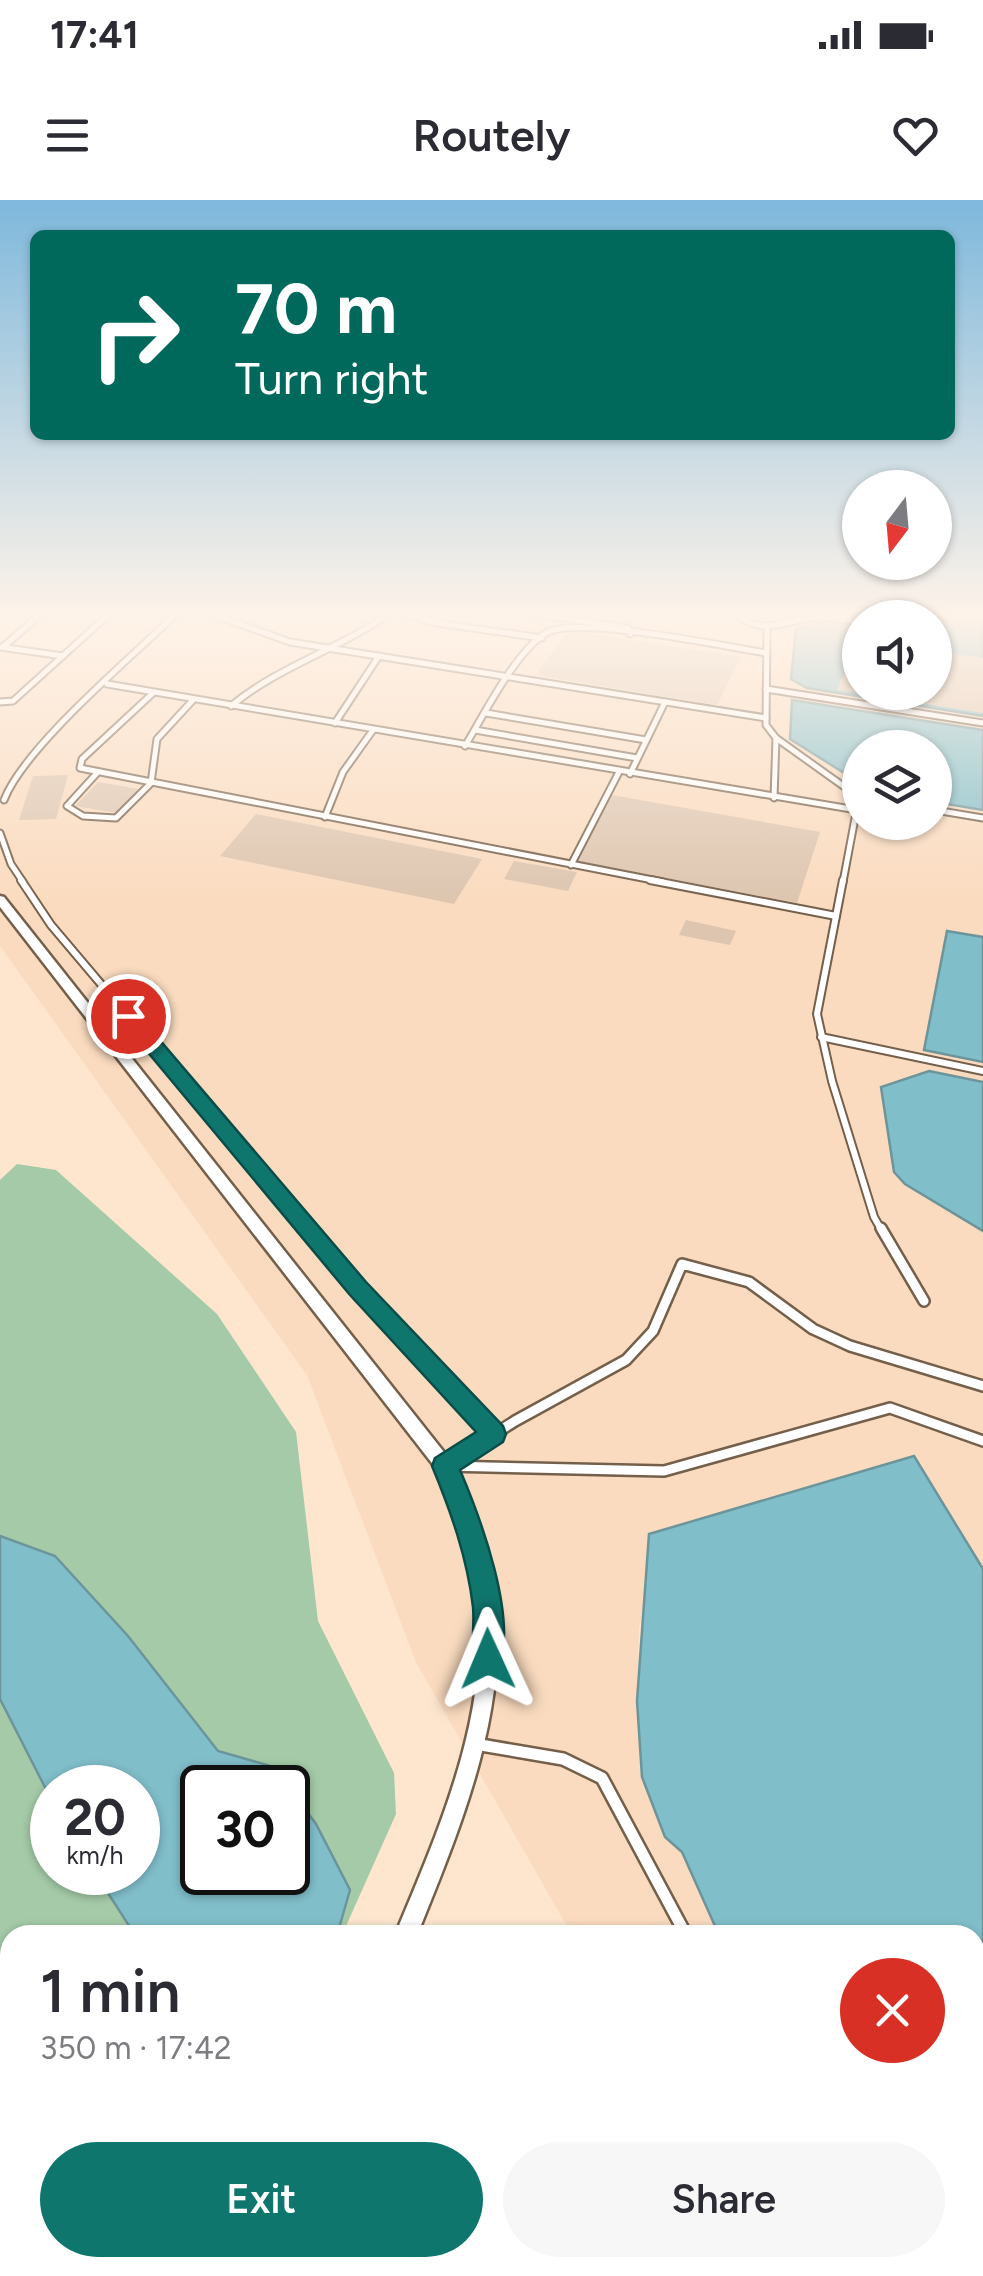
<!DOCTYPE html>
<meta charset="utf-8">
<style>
:root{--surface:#fff;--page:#f7f7f7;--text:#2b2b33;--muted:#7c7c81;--accent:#0f766e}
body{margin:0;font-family:Figtree,sans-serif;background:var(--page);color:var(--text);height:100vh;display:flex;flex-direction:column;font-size:38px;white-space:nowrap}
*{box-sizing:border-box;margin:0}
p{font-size:32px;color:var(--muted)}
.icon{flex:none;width:55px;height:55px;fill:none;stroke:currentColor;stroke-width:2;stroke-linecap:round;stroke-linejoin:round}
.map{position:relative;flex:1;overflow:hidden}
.drawer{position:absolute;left:0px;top:1725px;width:985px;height:352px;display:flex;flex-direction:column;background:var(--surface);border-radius:30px 30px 0 0;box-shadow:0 2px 8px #0004}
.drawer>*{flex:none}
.top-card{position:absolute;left:30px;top:30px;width:925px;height:210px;border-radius:15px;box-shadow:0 2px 8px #0004;background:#00695c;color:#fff;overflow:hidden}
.needle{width:65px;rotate:196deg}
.controls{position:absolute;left:842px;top:270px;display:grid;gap:20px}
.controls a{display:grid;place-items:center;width:110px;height:110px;border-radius:50%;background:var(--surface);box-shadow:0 2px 8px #0004;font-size:50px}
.speed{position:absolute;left:30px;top:1565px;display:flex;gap:20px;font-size:50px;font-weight:700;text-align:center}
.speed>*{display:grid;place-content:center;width:130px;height:130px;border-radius:50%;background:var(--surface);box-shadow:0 2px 8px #0004;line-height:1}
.speed small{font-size:25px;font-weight:400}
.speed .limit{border:5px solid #111;border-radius:15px;background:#fff;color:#111}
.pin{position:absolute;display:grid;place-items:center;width:85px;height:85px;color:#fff;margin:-42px;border:5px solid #fff;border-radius:50%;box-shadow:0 2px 10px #0007}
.me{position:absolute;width:110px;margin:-55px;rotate:359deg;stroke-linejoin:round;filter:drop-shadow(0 0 8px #0008)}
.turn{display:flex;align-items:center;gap:35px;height:210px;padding:0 40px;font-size:45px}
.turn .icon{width:130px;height:130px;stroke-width:2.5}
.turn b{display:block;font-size:70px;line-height:85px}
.round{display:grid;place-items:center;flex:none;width:105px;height:105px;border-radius:52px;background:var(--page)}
.head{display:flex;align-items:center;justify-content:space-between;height:170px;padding:0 40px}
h1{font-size:60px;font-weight:600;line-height:75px}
.button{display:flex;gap:20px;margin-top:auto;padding:20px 40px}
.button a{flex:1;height:115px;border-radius:60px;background:var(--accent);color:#fff;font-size:40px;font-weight:600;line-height:115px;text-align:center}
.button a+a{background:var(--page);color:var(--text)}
.status{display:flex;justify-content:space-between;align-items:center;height:70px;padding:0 50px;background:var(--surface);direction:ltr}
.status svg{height:28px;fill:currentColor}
header{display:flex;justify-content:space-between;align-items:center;height:130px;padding:0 40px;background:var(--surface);font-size:45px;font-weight:600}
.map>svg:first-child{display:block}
</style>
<div class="status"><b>17:41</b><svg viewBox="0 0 49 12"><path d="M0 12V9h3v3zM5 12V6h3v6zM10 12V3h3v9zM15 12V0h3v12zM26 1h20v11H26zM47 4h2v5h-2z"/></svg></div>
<header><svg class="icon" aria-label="menu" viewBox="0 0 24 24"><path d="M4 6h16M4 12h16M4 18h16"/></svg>Routely<svg class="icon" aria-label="heart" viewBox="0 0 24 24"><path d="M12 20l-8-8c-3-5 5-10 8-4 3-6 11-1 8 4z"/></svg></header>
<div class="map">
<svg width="983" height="2076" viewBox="0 0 983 2076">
<rect width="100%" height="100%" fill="#fde5ce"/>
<g fill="#fadbbf">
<polygon points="0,413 834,413 864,417 860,418 860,426 830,421 844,494 983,516 983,530 793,500 790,539 860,583 860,622 935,622 935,602 983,610 983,737 947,731 925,850 983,862 983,882 929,871 895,972 905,984 983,1031 983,1369 914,1256 681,1323 639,1427 637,1501 642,1577 665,1637 682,1652 719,1735 572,1735 416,1462 307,1175 0,746"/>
<polygon points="749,2068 880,2068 883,2076 758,2076"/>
</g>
<g fill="#a4caa7">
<polygon points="17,964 56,970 217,1114 296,1232 318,1421 394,1573 396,1614 342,1735 337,1735 350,1690 316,1624 274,1567 218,1551 128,1436 56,1356 0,1336 0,980"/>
<polygon points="0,1499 52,1601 52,1672 95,1673 135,1735 10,1735 10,1962 0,1957"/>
</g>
<g fill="#80beca" stroke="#6c959b" stroke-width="2.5" fill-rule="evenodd">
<polygon points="834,413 983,413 983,516 807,488 791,479 796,429 830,421 860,426 860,492 935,492 935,418 864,417"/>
<polygon points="792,500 983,530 983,610 935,602 935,548 860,548 860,583 790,539"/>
<polygon points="947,731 983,737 983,862 924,850"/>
<polygon points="929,871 983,882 983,1031 905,984 894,972 881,887"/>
<polygon points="914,1256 983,1369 983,2076 883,2076 880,2068 975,2068 975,1735 719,1735 682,1652 665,1637 642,1577 637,1501 649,1334"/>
<path d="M0 1336 55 1356 128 1436 218 1551 274 1567 316 1624 350 1690 337 1735H135L95 1673 138 1672V1588H52V1601L0 1499ZM202 1588H288V1672H202Z"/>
<polygon points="370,2068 749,2068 758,2076 368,2076"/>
</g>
<g fill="#ddc5af">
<polygon points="565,413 627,413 620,424"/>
<polygon points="568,430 741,457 717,505 536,475"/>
<polygon points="855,440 860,440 860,493 837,490"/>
<polygon points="935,451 983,458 983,513 868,495 935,492"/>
<polygon points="68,575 56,619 19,620 33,576"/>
<polygon points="98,582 139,589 117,613 75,606"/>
<polygon points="612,595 820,632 797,703 577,661"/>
<polygon points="256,614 482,659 454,704 220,656"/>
<polygon points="514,661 577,672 568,691 504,679"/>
<polygon points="686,720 736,731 730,745 679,735"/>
</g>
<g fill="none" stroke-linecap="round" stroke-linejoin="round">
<defs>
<g id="lane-far3">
<polyline points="220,413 217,416 290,442 766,518"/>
<polyline points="399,413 437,423 542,438"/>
<polyline points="529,413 628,428 630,434"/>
<path d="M736 413C762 439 789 418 820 417 833 417 847 420 860 422"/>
<polyline points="767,428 766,525 776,538 860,598"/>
<polyline points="0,447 63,456"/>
<polyline points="3,447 42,413"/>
<polyline points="107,484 857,610"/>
<polyline points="766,489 983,523"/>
<polyline points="153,493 82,559 80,568 663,682"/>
<polyline points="0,502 13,501 107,416 103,413"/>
<path d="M231 506C279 466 340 449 390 413"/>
<polyline points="486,513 646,540"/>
<polyline points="335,523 379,456"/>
<polyline points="475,530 637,558"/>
<path d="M465 546C484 515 515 452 546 433 575 415 727 447 767 453"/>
<polyline points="97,573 67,606 83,616 116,618 151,583 157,539 193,500"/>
<polyline points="630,574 665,502"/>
<polyline points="774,598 776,538"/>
<path d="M4 600C25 546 132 457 177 413"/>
<polyline points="935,610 983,618"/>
<polyline points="325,617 343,572 373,530"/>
<polyline points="0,633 11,664 23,682"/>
<polyline points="571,665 619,572"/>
<polyline points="843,682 859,597"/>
</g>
<g id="lane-far2">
<polyline points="21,680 51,725 310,1031"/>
<polyline points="650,680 836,716"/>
<polyline points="843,680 817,814 832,881 874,1017 882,1031"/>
<polyline points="821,837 983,871"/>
</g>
<g id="lane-far1">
<polyline points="308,1028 494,1234"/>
<polyline points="881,1028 924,1101"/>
<polyline points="445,1266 515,1221 626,1160 653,1131 682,1064 749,1082 813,1129 850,1146 983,1186"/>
<polyline points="445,1266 664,1271 890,1208 983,1241"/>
</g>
<g id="lane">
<polyline points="475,1544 563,1559 602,1578 686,1735"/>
<polyline points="860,2068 864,2076"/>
</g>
<g id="street">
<path d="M0 696 4 697 451 1261C469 1300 488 1340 494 1382 512 1505 462 1624 417 1735H395C441 1625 496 1502 475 1379 469 1341 454 1306 438 1271L0 707Z"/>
<polygon points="253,2068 279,2068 275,2076 249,2076"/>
</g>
</defs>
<use href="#lane-far3" stroke="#745f4b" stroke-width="9"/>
<use href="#lane-far2" stroke="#745f4b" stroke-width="10"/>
<use href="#lane-far1" stroke="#745f4b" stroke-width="14"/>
<use href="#lane" stroke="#745f4b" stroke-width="16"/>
<use href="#street" stroke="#745f4b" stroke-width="5"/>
<use href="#lane-far3" stroke="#fff" stroke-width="5"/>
<use href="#lane-far2" stroke="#fff" stroke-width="6"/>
<use href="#lane-far1" stroke="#fff" stroke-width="9"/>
<use href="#lane" stroke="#fff" stroke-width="11"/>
<use href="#street" fill="#fff" fill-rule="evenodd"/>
</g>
<linearGradient id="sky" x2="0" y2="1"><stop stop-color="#7eb8dc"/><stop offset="0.59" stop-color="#fef3e9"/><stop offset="1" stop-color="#fef3e9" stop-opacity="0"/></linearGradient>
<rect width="983" height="704" fill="url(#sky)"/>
<path fill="#0f766e" stroke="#0a4d48" stroke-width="2.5" d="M128 809 135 811 366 1082 503 1226 506 1234 503 1242 460 1270C480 1317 519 1420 498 1469L488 1473 478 1469C469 1449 475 1428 473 1407 467 1357 451 1312 432 1266L435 1258 476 1232 350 1095 121 820V811Z"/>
</svg>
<div class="controls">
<a><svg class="needle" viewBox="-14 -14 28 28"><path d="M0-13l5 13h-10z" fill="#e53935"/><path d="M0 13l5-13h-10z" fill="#7c7c81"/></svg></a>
<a><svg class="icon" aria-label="sound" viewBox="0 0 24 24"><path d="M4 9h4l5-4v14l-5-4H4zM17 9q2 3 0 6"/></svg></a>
<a><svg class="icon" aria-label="layers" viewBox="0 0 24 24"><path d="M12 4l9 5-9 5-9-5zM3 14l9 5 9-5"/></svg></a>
</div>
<div class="speed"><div>20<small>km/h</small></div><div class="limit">30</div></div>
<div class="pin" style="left:128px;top:816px;background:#d93025"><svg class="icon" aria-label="arrive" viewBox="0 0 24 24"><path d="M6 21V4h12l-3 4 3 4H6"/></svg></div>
<svg class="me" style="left:488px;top:1459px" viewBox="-20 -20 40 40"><path d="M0-17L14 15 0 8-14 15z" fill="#0f766e" stroke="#fff" stroke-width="4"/></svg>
<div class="top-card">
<div class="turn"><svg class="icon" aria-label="right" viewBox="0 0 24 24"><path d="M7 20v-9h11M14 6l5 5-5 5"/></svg><div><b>70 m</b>Turn right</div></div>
</div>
<section class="drawer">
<div class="head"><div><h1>1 min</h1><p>350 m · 17:42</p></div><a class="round" style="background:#d93025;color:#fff"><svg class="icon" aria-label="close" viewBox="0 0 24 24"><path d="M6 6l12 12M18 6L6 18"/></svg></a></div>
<div class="button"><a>Exit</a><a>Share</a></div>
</section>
</div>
